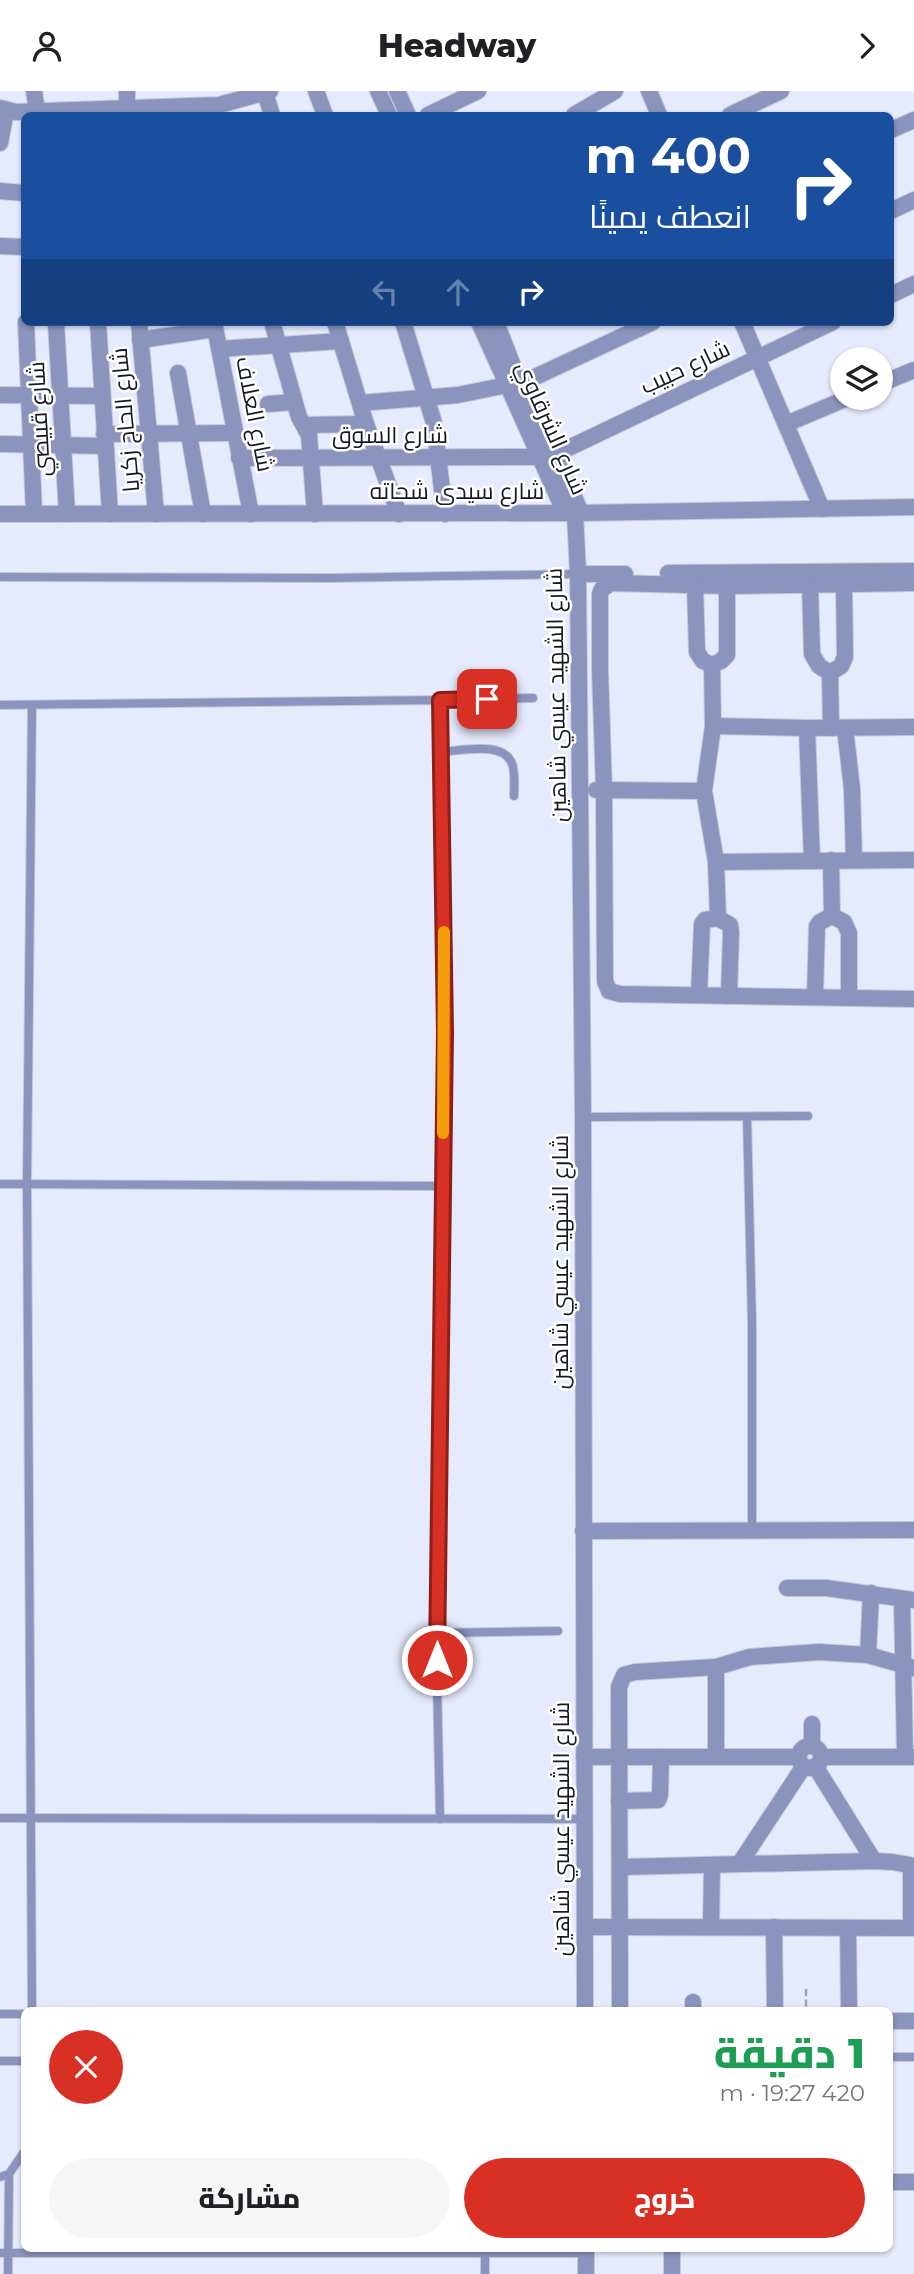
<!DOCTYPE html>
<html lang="ar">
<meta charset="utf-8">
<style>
:root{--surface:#fff;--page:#f6f6f6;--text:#202124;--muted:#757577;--accent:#d93025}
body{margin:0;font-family:Montserrat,Cairo,sans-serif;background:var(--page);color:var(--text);direction:rtl;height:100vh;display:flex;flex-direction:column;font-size:26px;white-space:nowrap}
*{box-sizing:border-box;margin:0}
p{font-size:23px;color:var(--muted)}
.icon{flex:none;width:38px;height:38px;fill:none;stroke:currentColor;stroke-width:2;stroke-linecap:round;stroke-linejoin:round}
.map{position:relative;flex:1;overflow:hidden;direction:ltr}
.details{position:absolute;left:21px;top:1916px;width:872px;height:245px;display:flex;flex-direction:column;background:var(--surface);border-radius:10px;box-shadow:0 2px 5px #0004;direction:rtl}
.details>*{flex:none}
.guide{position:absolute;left:21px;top:21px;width:873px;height:214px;border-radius:10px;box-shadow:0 2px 5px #0004;direction:rtl;background:#1a4fa0;color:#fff;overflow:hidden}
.tools{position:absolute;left:830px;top:256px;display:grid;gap:14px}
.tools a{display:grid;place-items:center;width:63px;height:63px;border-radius:50%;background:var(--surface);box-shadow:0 2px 5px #0004;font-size:35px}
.pin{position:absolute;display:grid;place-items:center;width:60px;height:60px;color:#fff;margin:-30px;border-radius:14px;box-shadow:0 4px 10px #0006}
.me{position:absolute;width:77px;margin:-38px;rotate:0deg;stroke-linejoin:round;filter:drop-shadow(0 0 5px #0008)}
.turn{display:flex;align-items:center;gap:24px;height:147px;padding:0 28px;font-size:32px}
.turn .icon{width:91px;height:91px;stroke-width:2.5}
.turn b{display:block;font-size:49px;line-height:60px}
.lanes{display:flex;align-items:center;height:66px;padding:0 28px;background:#0003;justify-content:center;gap:35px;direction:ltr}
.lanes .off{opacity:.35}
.round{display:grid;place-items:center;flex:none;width:74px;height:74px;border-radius:37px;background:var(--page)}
.summary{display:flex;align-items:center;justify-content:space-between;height:119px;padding:0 28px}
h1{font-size:42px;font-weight:800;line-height:52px;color:#1e9e55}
.button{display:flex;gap:14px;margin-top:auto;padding:14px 28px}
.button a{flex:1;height:80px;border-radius:42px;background:var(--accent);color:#fff;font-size:28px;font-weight:800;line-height:80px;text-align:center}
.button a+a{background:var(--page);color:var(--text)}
header{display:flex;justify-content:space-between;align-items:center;height:91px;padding:0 28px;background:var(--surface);font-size:32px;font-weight:800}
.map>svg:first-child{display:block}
</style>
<header><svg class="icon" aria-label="forward" viewBox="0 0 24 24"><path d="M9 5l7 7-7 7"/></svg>Headway<svg class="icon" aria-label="person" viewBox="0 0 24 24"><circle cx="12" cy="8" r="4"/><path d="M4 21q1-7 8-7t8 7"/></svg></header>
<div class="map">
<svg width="914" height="2183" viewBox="0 0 914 2183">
<rect width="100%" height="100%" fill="#e5eafd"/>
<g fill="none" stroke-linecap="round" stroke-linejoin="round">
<defs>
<g id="lane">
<polyline points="0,486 331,487 578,483"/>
<polyline points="440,609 533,607"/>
<polyline points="0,614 440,609 445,942 436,1542 440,1728"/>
<polyline points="32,614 27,1093 32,1920"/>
<path d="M440 661C461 660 507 648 513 676 515 685 514 696 514 705"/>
<polyline points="583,1026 808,1025"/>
<polyline points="747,1026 752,1232 752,1440"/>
<polyline points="0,1093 443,1095"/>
<polyline points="436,1542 558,1540"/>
<polyline points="0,1727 584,1728"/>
<polyline points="0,1923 24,1923"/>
<polyline points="889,1966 914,1966"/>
<polyline points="0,1970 24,1970"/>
<polyline points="0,2086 9,2083 24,2061"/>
<polyline points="0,2162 586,2162"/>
<polyline points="485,2162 485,2183"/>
<polyline points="8,2183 9,2083"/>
</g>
<g id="street">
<polyline points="34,0 37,20"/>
<polyline points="127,0 127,24"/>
<polyline points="316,0 325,24"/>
<polyline points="378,0 389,24"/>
<polyline points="397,0 408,24"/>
<polyline points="649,0 659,24"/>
<polyline points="265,2 272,24"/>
<polyline points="0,17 16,21 219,14 270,0"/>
<polyline points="428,24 478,0"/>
<polyline points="574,24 615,0"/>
<polyline points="730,24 781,0"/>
<polyline points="891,39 914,29"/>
<polyline points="0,52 6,20"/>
<polyline points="0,100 24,102"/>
<polyline points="891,120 914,109"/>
<polyline points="0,155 24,156"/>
<polyline points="891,204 914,193"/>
<polyline points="26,231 34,423"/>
<polyline points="56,231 67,423"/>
<polyline points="98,231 110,423"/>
<polyline points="139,231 156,423"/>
<polyline points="214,231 251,423"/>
<polyline points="272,231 299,326 309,344 315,423"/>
<polyline points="335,231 366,333 399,423"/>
<polyline points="403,231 434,332 445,423"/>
<polyline points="479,231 565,422"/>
<polyline points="496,231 520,293 556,363 581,422"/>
<polyline points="742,231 822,418"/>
<polyline points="140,249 215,238"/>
<polyline points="219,258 341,250"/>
<polyline points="178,282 203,423"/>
<polyline points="520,293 653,231"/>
<polyline points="880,293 914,279"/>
<polyline points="0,304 102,305"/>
<polyline points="360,312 458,304 507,294"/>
<polyline points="268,313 294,311"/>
<polyline points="786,333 850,306"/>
<polyline points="305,334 366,333"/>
<polyline points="104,343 234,342"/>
<polyline points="0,353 105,355"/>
<polyline points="556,363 833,231"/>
<polyline points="239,367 540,366"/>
<polyline points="575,422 578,483 583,1026 585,1920"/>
<polyline points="0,423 581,422 914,416"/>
<polyline points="668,482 914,480"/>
<polyline points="578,483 625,483"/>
<polyline points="914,492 727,495 611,492 602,498 600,503 600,579 604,699 605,890 609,900 620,903 914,908"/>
<polyline points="695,494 697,561 703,570 712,574 721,570 727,564 727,495"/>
<polyline points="810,494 812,563 819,575 830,582 841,575 845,566 844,493"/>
<polyline points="830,582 831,637"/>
<polyline points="713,635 807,637 914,636"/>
<polyline points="807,637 812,770"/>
<polyline points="845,637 852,698 854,769"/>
<polyline points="596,699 704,700 713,635 712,574"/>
<polyline points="704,700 716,771 718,827"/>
<polyline points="831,769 832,825"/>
<polyline points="716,771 914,769"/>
<polyline points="699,904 702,833 705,829 718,827 730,834 731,841 729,905"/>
<polyline points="815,905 817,835 820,831 832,825 844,831 849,842 849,906"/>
<polyline points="583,1440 914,1439"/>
<polyline points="787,1497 826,1497 914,1509"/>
<polyline points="902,1508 905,1666"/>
<polyline points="868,1564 871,1502"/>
<polyline points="716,1576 716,1666"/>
<polyline points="812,1633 812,1655"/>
<circle cx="810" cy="1666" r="11"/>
<polyline points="584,1666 799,1666"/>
<polyline points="821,1666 913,1666"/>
<polyline points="815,1675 874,1770"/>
<polyline points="619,1710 658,1709 660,1704 661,1666"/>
<polyline points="740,1772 804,1675"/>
<polyline points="911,1775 911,1837"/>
<polyline points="620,1776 874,1770 893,1771 914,1775"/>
<polyline points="585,1836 914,1837"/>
<polyline points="711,1836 712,1776"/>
<polyline points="774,1836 775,1920"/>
<polyline points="848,1837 849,1920"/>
<polyline points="693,1911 693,1920"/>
<polyline points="620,1920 619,1596 624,1584 635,1581 716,1576 750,1566 819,1561 868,1564 914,1577"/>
<polyline points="889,1930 914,1930"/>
<polyline points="889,2091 914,2091"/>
<polyline points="586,2158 586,2183"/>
<polyline points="672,2158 672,2183"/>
</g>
</defs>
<use href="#lane" stroke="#c4c8da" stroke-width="10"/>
<use href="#street" stroke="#c4c8da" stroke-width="18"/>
<polyline stroke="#9b9fb0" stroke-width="2.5" stroke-dasharray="7 3.5" stroke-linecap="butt" points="806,1898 806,1920"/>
<use href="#lane" stroke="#8a94bc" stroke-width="8"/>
<use href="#street" stroke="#8a94bc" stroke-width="16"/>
</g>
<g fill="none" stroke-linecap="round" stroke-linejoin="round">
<defs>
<polyline id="route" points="437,1569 445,942 440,609 487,608"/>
</defs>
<use href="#route" stroke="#8d1f18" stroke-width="18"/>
<use href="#route" stroke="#d93025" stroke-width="12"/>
<polyline stroke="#f59e0b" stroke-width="12" points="443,1042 444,841"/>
</g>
<g text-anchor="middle" stroke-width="5" stroke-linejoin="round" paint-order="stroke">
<g font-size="23" fill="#161823" stroke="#fff">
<text transform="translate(685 276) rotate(-25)" y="8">شارع حبيب</text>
<text transform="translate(255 323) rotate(79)" y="8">شارع العلاف</text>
<text transform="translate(39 328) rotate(-93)" y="8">شارع قبيصي</text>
<text transform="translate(125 329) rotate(-95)" y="8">شارع الحاج زكريا</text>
<text transform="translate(552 337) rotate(66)" y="8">شارع الشرقاوي</text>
<text x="390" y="352">شارع السوق</text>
<text x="457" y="408">شارع سيدى شحاته</text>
<text transform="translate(556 604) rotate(-91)" y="8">شارع الشهيد عيسي شاهين</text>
<text transform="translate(560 1171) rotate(-90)" y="8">شارع الشهيد عيسي شاهين</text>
<text transform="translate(561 1738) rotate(-90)" y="8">شارع الشهيد عيسي شاهين</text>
</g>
</g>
</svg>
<div class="tools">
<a><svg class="icon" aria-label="layers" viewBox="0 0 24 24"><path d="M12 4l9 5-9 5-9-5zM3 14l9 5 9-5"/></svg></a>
</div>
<div class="pin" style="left:487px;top:608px;background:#d93025"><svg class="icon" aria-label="arrive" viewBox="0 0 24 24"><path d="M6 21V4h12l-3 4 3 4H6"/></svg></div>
<svg class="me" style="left:437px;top:1569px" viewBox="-20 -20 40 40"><circle r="17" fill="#d93025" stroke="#fff" stroke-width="3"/><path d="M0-11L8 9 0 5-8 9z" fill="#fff"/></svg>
<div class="guide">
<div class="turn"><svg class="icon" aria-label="right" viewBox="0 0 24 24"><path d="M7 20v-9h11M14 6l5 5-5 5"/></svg><div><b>400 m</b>انعطف يمينًا</div></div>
<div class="lanes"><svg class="icon off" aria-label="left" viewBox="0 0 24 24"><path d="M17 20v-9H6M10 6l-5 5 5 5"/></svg><svg class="icon off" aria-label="ahead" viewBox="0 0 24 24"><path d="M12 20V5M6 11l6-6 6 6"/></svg><svg class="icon" aria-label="right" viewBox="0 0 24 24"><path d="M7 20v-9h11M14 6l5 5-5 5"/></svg></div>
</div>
<section class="details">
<div class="summary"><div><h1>1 دقيقة</h1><p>420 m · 19:27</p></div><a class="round" style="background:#d93025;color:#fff"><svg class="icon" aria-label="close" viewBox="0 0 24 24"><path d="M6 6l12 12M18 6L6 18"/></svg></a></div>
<div class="button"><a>خروج</a><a>مشاركة</a></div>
</section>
</div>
